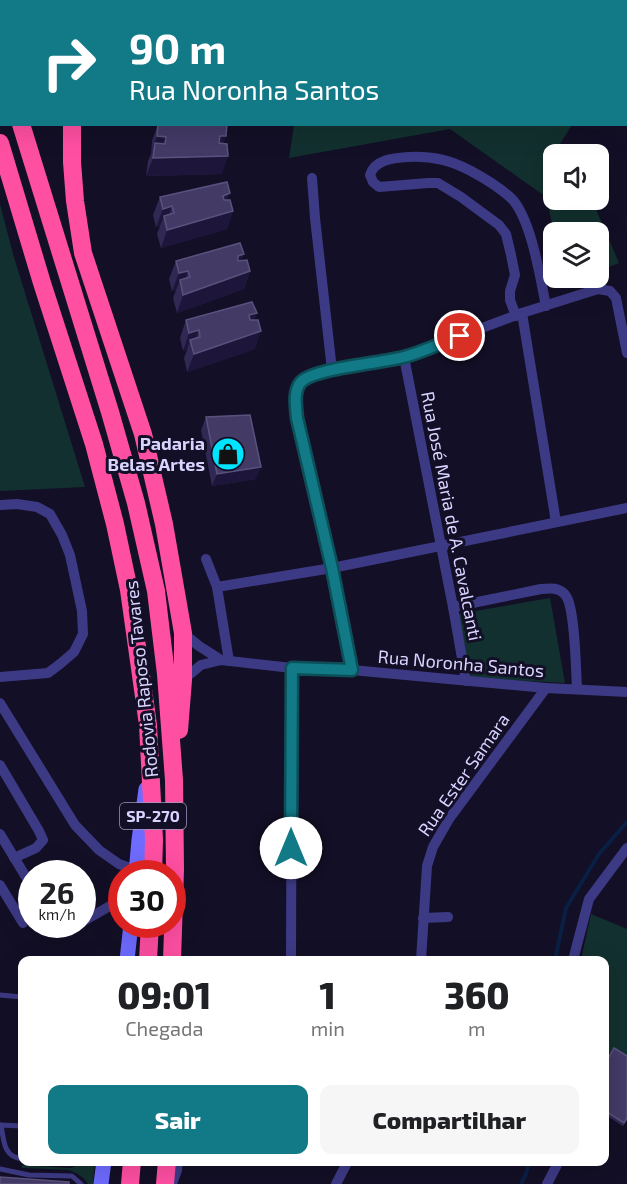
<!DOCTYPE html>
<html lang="pt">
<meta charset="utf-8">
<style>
:root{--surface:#fff;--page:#f6f6f6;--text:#202124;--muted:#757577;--accent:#127987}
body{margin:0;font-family:"Exo 2",sans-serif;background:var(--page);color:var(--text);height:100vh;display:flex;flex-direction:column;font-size:22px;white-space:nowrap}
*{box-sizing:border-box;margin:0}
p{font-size:20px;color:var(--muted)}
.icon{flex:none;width:33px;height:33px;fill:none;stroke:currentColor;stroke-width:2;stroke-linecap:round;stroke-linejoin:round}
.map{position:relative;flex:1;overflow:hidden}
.sheet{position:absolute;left:18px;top:956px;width:591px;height:210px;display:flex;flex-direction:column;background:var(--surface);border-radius:12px;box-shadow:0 6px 24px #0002}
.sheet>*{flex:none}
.top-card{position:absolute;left:0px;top:0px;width:627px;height:126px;box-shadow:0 6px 24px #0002;background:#127987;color:#fff;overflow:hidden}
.controls{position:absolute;left:543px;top:144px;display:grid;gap:12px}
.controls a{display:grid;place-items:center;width:66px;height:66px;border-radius:12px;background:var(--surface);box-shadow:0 6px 24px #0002;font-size:30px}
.speed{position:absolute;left:18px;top:860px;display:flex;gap:12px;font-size:30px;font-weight:700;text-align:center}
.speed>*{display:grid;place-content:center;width:78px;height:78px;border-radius:50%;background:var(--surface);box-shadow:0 6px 24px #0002;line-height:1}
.speed small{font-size:15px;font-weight:400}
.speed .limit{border:9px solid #d22;background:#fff;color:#111}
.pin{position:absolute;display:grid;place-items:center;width:51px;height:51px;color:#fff;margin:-26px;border:3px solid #fff;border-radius:50%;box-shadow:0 2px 6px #0007}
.me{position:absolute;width:66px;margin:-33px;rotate:0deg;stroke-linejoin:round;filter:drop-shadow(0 0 4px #0008)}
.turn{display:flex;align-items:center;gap:21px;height:126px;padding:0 30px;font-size:27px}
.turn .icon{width:78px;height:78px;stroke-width:2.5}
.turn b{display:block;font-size:42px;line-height:51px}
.eta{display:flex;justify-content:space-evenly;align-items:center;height:102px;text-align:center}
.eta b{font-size:36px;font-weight:800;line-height:42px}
.primary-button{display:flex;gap:12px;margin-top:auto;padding:12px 30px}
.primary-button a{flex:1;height:69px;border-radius:12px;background:var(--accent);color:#fff;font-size:24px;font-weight:800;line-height:69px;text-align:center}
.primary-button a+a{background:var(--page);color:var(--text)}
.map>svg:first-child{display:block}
</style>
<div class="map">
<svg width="627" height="1184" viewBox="0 0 627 1184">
<rect width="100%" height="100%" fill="#130f26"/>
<g fill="#12302f">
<polygon points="294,125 572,125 553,155 554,200 592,200 619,263 599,271 598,232 554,232 546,197 450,129 289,158"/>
<polygon points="0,204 13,254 85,487 0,491"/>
<polygon points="550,598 565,683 471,678 458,614"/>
<polygon points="591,914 627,929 627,1120 623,1126 605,1114 604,960 581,960"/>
<path d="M87 1161H95L93 1184H88C84 1177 77 1173 69 1170L22 1168V1165L71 1168Z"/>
</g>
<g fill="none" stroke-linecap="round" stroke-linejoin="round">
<g stroke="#0a1f44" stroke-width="4">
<polyline points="421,0 424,2"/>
<polyline points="626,118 627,119"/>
<polyline points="555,960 566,908 599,854 627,822"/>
<polyline points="521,1184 526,1174 529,1161"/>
</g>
<g stroke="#3d3a85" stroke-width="5">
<polyline points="0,995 22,997"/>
<polyline points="0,1125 22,1126"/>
<path d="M1 1125C4 1140 3 1157 22 1159"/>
<polyline points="0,1169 29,1175 72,1176 81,1184"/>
</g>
<g stroke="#3d3a85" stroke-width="10">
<polyline points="312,178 315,218 332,370"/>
<polyline points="522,313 556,522"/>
<path d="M516 316 510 300V291L515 275 511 255 506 234 499 225 461 197 438 183H428L379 187 373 182 370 175C375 159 394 158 409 157 433 156 450 160 471 171 484 178 503 190 513 200 532 223 540 277 546 306"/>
<polyline points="404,357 453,607 466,681"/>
<polyline points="0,505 17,504 37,507 50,514 62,535 70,555 82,611 83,634 74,652 60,664 48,673 0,677"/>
<polyline points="206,559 217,587 229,661"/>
<polyline points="217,587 332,568 627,508"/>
<path d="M453 607 541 589C550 588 560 587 566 596 575 608 576 671 577 689"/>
<polyline points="183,633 199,646 221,660"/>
<polyline points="352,670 332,568 297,418 296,396 300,383 309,377 332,370 404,357 522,313 598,289 610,291 616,298 627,353"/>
<polyline points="183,680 201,665 221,660 292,668 352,670 546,688 627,692"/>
<polyline points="0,703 75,825 99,850 119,864 136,870"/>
<polyline points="0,765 39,831 43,840 36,848 14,858"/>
<polyline points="0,834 32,887"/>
<polyline points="0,885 23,923"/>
<polyline points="423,918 448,917"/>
<polyline points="82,922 122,899"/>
<polyline points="63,924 66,926 78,924"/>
<polyline points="291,960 292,668"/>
<polyline points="421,960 427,866 433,847 449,819 546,688"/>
<polyline points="573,960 589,899 627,848"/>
<polyline points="172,1184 177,1170 178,1161"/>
<polyline points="336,1184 348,1161"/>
<polyline points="547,1184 559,1161"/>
</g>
<g stroke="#6f6bff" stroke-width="15">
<polyline points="586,0 587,2"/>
<polyline points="626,42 627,43"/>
<polyline points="136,873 139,840 146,789"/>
<polyline points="127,960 131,924"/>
<polyline points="101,1184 104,1161"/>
</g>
<g stroke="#ff4fa3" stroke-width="18">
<polyline points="9,0 10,2"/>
<polyline points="65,2 67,0"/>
<polyline points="86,2 86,0"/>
<polyline points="0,58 2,63"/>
<polyline points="21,124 110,412 136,503 156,591 166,674 174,780 175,870 172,960"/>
<polyline points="72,124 72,162 75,201 83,253 143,434 164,524 183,633 183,680 179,730"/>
<polyline points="0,143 42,283 94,444 115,524 129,590 148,725 154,840 153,873"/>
<polyline points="148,960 150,924"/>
<polyline points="130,1184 132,1161"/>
<polyline points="165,1184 167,1161"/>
</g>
</g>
<g fill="#312854">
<polygon points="158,124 223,144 222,174 146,176 148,161 151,154 152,141"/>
<polygon points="230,193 227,200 233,211 227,229 161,248 157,234 160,226 156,227 153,215 160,197"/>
<polygon points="176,261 242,261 250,271 244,289 177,313 173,298 176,290 172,291 169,279"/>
<polygon points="257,313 254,320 255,349 187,372 184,358 187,350 183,351 180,338 186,320"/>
<polygon points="206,417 256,479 212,486 201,430"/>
<polygon points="627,1056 627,1120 623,1126 604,1114 604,1066"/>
</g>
<g fill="#1d163a">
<polygon points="157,136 166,137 159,154 155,143 150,154"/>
<polygon points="220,136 226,136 220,154 213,154"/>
<polygon points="228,156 222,174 146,176 153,158"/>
<polygon points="230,193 223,211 223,196"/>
<polygon points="172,206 166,224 164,216 160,226 156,227 163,209"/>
<polygon points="233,211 227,229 161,248 167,230"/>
<polygon points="244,254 238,272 238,256"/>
<polygon points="188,271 182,288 180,280 176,290 172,291 179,273"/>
<polygon points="250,271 244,289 177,313 183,295"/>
<polygon points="257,313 250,330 249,315"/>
<polygon points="199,330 192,348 190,340 187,350 183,351 189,333"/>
<polygon points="261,331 255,349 187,372 194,354"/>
<polygon points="261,467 256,479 212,486 217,474"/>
</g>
<g fill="#433a66" stroke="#5a527e" stroke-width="1.5">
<rect x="169" y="0" width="73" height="2"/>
<polygon points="158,124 227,124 226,136 220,136 219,143 227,144 228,156 153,158 155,143 165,144 166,137 157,136"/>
<polygon points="227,182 230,193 223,196 224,200 230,200 233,211 167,230 164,216 174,213 172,206 163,209 160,197"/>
<polygon points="240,243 244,254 238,256 238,261 247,260 250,271 183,295 180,280 190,277 188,271 179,273 176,261"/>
<polygon points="252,302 257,313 249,315 250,320 258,320 261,331 194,354 190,340 200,337 199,330 189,333 186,320"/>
<polygon points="250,415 261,467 217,474 206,417"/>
<polygon points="614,1048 627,1056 627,1118 624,1123 604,1110 604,1066"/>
<polygon points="0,1177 69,1182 69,1184 0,1184"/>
</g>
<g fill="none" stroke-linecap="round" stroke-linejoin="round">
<defs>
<path id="route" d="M291 848 292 668 352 670 332 568 297 418C296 407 293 391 301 382 315 368 382 363 404 357 423 352 441 343 460 336"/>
</defs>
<use href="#route" stroke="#0c4f58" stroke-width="15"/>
<use href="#route" stroke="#127987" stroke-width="10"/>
</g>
<defs>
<symbol id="shop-disc" viewBox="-11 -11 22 22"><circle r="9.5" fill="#00e5ff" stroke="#130f26"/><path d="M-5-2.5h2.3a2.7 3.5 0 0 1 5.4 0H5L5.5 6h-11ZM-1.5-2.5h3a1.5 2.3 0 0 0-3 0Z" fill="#111"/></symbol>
</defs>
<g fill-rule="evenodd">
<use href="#shop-disc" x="209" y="435" width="38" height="38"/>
</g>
<g text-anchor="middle" stroke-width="6" stroke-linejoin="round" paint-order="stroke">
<rect fill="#130f26" stroke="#9e99be" stroke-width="1.5" x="120" y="803" width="66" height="26" rx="4.5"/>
<g font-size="16" font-weight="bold" fill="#d9d4ff">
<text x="153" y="822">SP-270</text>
</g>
<g font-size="18" font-weight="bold" fill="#d9d4ff" stroke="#130f26" text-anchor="end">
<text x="205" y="450">Padaria<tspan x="205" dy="21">Belas Artes</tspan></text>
</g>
<g font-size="18" fill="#d9d4ff" stroke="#130f26">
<text transform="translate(451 516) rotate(79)" y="6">Rua José Maria de A. Cavalcanti</text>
<text transform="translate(461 664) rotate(5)" y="6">Rua Noronha Santos</text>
<text transform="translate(142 679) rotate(-96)" y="6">Rodovia Raposo Tavares</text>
<text transform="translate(464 775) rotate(-55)" y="6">Rua Ester Samara</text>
</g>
</g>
</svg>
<div class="controls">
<a><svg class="icon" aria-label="sound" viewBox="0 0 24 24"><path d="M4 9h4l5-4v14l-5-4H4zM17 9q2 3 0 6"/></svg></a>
<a><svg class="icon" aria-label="layers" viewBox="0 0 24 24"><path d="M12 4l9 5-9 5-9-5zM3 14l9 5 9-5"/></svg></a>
</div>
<div class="speed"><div>26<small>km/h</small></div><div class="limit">30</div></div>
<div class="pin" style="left:460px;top:336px;background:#d93025"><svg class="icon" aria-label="arrive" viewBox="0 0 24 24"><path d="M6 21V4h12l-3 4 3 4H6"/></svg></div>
<svg class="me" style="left:291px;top:848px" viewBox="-20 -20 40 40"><circle r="19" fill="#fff"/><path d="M0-13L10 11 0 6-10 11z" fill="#127987"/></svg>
<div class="top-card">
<div class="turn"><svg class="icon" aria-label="right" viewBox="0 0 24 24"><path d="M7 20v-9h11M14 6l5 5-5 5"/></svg><div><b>90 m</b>Rua Noronha Santos</div></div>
</div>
<section class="sheet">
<div class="eta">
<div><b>09:01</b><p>Chegada</p></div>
<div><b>1</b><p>min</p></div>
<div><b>360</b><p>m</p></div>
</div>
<div class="primary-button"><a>Sair</a><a>Compartilhar</a></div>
</section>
</div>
